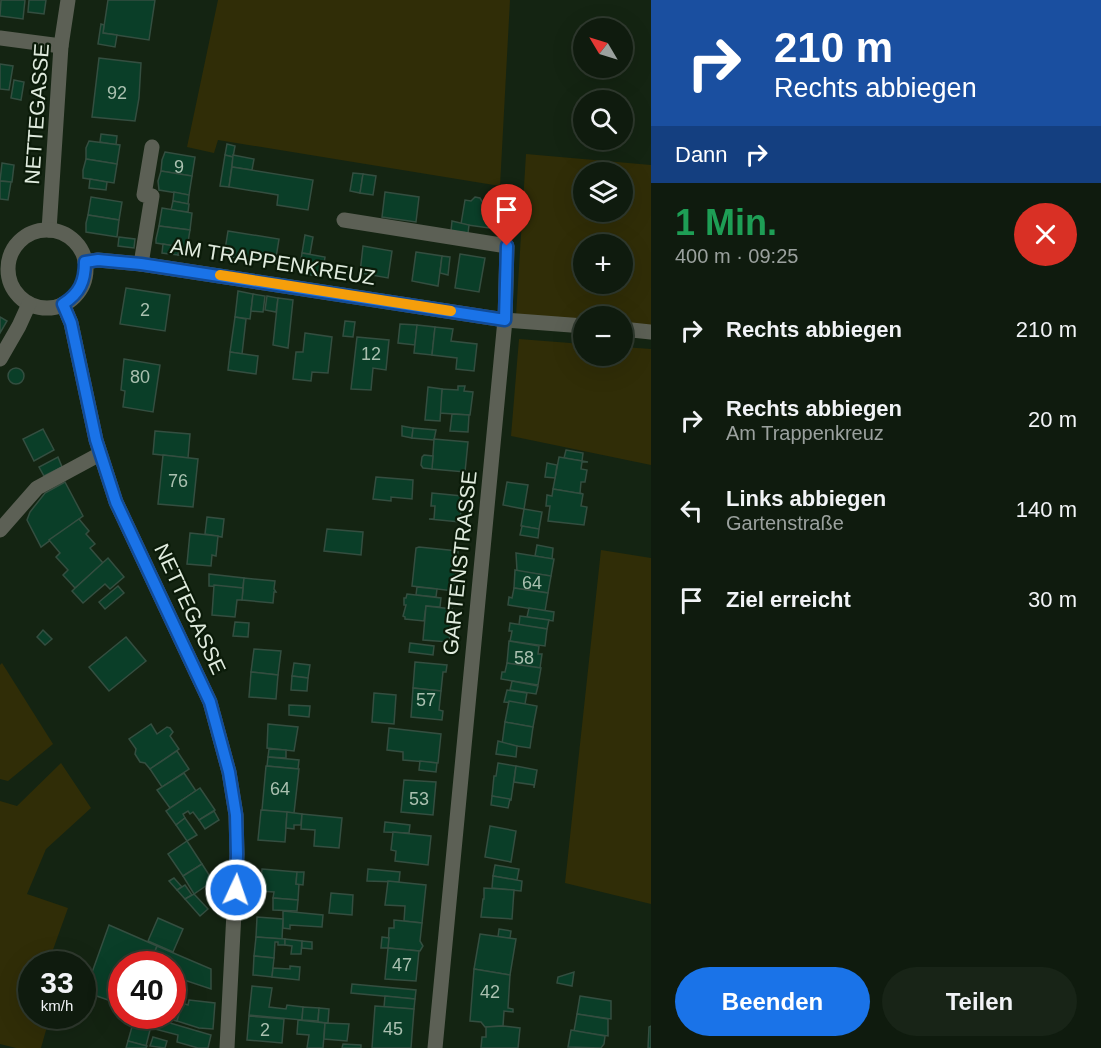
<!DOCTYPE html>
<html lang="de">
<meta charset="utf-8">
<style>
:root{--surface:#0f1b0e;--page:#182417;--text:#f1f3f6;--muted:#9ba19e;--line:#2f392e;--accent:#1a73e8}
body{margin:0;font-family:Helvetica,sans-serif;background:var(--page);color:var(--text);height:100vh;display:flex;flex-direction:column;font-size:22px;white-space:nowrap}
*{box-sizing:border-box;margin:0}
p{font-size:20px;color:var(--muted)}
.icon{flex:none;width:33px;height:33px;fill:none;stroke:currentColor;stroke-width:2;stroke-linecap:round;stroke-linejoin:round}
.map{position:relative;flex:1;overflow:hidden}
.panel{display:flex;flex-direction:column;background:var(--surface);width:450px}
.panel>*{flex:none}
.guide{background:#1a4fa0;color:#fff;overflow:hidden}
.needle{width:39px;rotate:308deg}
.tools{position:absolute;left:573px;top:18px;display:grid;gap:12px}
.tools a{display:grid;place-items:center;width:60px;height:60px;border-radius:50%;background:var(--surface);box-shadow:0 6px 24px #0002,0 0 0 2px var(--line);font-size:30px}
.speed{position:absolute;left:18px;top:951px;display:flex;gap:12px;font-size:30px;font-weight:700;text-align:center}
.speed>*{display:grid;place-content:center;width:78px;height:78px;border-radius:50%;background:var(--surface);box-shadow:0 6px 24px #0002,0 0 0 2px var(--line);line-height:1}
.speed small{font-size:15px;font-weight:400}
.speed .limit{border:9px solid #d22;background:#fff;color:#111}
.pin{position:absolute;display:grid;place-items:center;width:51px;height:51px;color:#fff;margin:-62px -26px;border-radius:50% 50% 50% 0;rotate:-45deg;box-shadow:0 0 6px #0007}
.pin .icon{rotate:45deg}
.me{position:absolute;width:66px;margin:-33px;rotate:3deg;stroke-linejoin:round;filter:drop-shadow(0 0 4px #0008)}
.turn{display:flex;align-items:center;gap:21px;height:126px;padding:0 24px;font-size:27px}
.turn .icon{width:78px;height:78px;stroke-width:2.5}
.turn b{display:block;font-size:42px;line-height:51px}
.then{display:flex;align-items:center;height:57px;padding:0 24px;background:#0003;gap:12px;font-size:22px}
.round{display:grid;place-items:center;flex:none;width:63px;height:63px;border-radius:32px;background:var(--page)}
.summary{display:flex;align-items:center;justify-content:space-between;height:102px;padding:0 24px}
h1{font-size:36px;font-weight:800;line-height:45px;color:#1e9e55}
.action{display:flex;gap:12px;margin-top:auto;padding:12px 24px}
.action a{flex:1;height:69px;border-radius:36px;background:var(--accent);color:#fff;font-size:24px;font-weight:800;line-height:69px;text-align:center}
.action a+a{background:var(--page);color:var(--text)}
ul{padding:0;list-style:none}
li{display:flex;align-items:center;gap:18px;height:90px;padding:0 24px}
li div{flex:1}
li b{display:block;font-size:22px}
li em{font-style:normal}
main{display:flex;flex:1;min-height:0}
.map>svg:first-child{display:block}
</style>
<main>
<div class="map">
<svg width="651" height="1048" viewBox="0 0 651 1048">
<rect width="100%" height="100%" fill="#142412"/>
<g fill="#302d07" fill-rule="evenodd">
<polygon points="218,0 510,0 500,186 218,140 214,153 187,147"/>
<path d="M526 154 651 165V326L623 324 622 316H584L583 321 516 316ZM584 172H622V212H584ZM584 244H622V284H584Z"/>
<polygon points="519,339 583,344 584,356 622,356 623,347 651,349 651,465 511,436"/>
<polygon points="601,550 651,558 651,904 565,883"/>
<polygon points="2,663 53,744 8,781 0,779 0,665"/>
<polygon points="61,763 91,808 46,849 27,894 68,908 50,958 65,964 32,964 32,1016 50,1016 41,1048 16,1048 0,1044 0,801 17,806"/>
</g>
<g fill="#0a3e28" stroke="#344e40" stroke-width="1.5">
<polygon points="1,0 25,0 23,19 0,16"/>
<polygon points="29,0 46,0 44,14 28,12"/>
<polygon points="108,0 155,0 149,40 103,33"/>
<polygon points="101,24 104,25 103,33 117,35 115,47 98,44"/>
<polygon points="99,58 141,63 139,98 135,121 92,117"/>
<polygon points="0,64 13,66 9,90 0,89"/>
<polygon points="14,80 24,82 21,100 11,98"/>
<polygon points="101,134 117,136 116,145 100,142"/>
<polygon points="89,141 120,145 117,164 86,159 86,148"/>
<polygon points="227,144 235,146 233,157 225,155"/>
<polygon points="165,152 195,157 192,176 161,171 162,160"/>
<polygon points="225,155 233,157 229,187 220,186"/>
<polygon points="233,155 254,159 252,170 232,167"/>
<polygon points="86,159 117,164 114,183 83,178 83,170"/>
<polygon points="2,163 14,165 12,182 0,181"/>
<polygon points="232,167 313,180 308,210 277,205 278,195 229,187"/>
<polygon points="161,171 192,176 189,195 159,190 158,181"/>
<polygon points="353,173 363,174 360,193 350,191"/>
<polygon points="363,174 376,176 373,195 360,193"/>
<polygon points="90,179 107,182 106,190 89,188"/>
<polygon points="0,181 11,182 8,200 0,199"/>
<polygon points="174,192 189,195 188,204 173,201"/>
<polygon points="385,192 419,197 416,222 382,217"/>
<polygon points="91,197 122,202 119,220 88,215"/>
<polygon points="475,197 480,198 483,203 492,205 489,228 461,224 465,200 471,201"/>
<polygon points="173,201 189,204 188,212 171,210"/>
<polygon points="162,208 192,213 190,230 159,226"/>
<polygon points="88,215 119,220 117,237 86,232 86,223"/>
<polygon points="452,221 469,225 468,233 451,231"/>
<polygon points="159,226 190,230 187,248 156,243 156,239"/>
<polygon points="228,231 279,239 275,264 224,256"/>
<polygon points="305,235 313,237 310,254 302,253"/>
<polygon points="119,237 135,239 134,248 118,246"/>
<polygon points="163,244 180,247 178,255 162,253"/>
<polygon points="363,246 392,251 388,278 360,273"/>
<polygon points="180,247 187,248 186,256 178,255"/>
<polygon points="416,252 442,256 438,286 412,281"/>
<polygon points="302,253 325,257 322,277 299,273"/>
<polygon points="460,254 485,258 479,292 455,288"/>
<polygon points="442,256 450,257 448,275 440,273"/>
<polygon points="126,288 170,295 165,331 120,324"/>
<polygon points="238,291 253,294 250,319 235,317"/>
<polygon points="253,294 265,296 263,312 251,311"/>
<polygon points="267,296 278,298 276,312 265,310"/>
<polygon points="278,298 293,300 288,348 273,345"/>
<polygon points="0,317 7,321 0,333"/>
<polygon points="235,317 246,319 242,354 230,352"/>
<polygon points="345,321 355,322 353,337 343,336"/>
<polygon points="400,324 417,325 415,345 398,343"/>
<polygon points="417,325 435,327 432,355 414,353"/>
<polygon points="435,327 453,329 451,341 477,344 474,371 456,369 457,358 432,355"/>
<polygon points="305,333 332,337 328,373 312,372 311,381 293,379 296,352 303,352"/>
<polygon points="357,337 389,340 386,370 373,368 371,390 351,389"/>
<polygon points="230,352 258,356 256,374 228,370"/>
<polygon points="124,359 160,365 153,412 123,407 125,391 121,390"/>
<circle cx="16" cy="376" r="8"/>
<polygon points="458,386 465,386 464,391 473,392 470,415 439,413 442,389 458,390"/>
<polygon points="428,387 442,389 440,421 425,420"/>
<polygon points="452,414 469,415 468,432 450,431"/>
<polygon points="402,426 413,428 412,438 402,436"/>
<polygon points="413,428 436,430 434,440 412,438"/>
<polygon points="43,429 54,450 34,461 23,439"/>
<polygon points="155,431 190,434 188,458 153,454"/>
<polygon points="434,439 468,442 465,472 432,469"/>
<polygon points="566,450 583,453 582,461 564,458"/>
<polygon points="163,455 198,459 193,507 158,504"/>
<polygon points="424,455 433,456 432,469 423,468 421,465 422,457"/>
<polygon points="58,457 62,467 44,476 39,467"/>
<polygon points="559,457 588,462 582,462 581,469 587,470 585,482 581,482 580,493 583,494 553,489"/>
<polygon points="547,463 557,465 555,478 545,477"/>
<polygon points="376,477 413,480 412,499 391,497 391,501 373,499"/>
<polygon points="65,482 83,516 41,547 27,520 30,512 45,493"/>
<polygon points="507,482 528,485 524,509 503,505"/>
<polygon points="553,489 583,494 581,506 587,507 584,525 548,521 550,506 546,506 547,495 552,496"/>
<polygon points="432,493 462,496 460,522 429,519 434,519 435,506 431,506"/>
<polygon points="524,509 542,512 539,529 521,526"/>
<polygon points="207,517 224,519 222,537 205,534"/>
<polygon points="79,519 89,531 86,534 95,544 90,548 103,563 75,588 63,575 68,570 56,557 60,553 49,540"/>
<polygon points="522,526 539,529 538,538 520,535"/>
<polygon points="327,529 363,532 361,555 324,551"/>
<polygon points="190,533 218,536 216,556 212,555 211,566 187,564"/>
<polygon points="537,545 553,548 552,559 535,556"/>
<polygon points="419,547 458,551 454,591 412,586 416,548"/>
<polygon points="516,553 554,559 551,576 517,571"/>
<polygon points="108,558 124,577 110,589 105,584 83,603 72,591"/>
<polygon points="515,570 551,576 548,593 514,588"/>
<polygon points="209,574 244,578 243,588 209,586"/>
<polygon points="244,578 275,581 274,589 276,592 274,592 273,603 242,600"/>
<polygon points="214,585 243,588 242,600 237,600 235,617 212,615"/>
<polygon points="118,586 124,593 105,609 99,602"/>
<polygon points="417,587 437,589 436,597 416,595"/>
<polygon points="514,588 548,593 545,611 508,605 509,597 512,598"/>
<polygon points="407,594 441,598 440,607 426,606 424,621 405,619 405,617 403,616 406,605 404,605 404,598 406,598"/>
<polygon points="426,606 452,609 449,642 423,640"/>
<polygon points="529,608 554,612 553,621 527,617"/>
<polygon points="520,616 549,620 547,629 519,625"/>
<polygon points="235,622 249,623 248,637 233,636"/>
<polygon points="510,623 547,629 545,646 510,641 512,631 509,631"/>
<polygon points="43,630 52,639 45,645 37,637"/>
<polygon points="126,637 146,661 109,691 89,667"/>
<polygon points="509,641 539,646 538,654 542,654 540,668 507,663"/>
<polygon points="410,643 434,646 433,655 409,652"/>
<polygon points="254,649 281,651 278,675 251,672"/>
<polygon points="415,662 447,665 446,672 443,672 441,691 413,688"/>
<polygon points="294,663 310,665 308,678 292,676"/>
<polygon points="507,663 541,668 538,685 501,679 502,672 505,672"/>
<polygon points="251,672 278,675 276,699 249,697"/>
<polygon points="292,676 308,678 307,691 291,690"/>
<polygon points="512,681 538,686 536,694 510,690"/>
<polygon points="413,688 441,691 439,710 443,711 442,720 411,717"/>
<polygon points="507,690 527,693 525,704 504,702"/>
<polygon points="374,693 396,695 394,724 372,722"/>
<polygon points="509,701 537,706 533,727 505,722"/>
<polygon points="289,705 310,706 309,717 289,715"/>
<polygon points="505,722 533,727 530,748 502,744"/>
<polygon points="151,724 157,734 167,727 170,728 173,732 170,736 179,749 150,769 145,763 140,762 135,754 136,749 129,739"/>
<polygon points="268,724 298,727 294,751 267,748"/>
<polygon points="389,728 441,734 438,763 403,760 403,752 387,750"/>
<polygon points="498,741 517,746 516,757 496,754"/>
<polygon points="269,749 286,750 286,758 268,757"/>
<polygon points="177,751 189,769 162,787 150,769"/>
<polygon points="268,757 299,760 298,769 267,766"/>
<polygon points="420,761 437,763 436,772 419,770"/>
<polygon points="498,763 516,766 511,800 492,796 494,776 496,776"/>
<polygon points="266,766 299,769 294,813 262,810"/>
<polygon points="516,766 537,770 534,788 534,785 514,782"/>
<polygon points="184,773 196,791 170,808 157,790"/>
<polygon points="404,780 436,782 433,815 401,812"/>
<polygon points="200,788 215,810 199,820 193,812 190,814 188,811 183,814 185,818 176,825 166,811"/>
<polygon points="492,796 510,799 508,808 491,805"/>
<polygon points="261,810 287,812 285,842 258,840"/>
<polygon points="214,811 219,820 205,829 199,820"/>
<polygon points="287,812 302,814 301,825 294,825 294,829 286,828"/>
<polygon points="302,814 342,818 339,848 314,846 315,830 301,829"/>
<polygon points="185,818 197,835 187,841 176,825"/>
<polygon points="385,822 410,825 409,833 384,832"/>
<polygon points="490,826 516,831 511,862 485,857"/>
<polygon points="393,832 431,836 428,865 395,861 396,851 391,850"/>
<polygon points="187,841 202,864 183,876 168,854"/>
<polygon points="202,864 213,881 194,894 183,876"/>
<polygon points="495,865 519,869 517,880 493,876"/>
<polygon points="262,869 297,872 296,884 299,884 298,900 273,898 274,892 260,891"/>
<polygon points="368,869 400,872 399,882 367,881"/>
<polygon points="297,872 304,872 303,885 296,884"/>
<polygon points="493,876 522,881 521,891 492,888"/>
<polygon points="174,878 182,887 177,890 169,881"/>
<polygon points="388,881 426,885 422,923 404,921 405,906 385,905"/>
<polygon points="185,885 192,895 185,899 177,890"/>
<polygon points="484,888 514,890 512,919 481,917 483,899 484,899"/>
<polygon points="331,893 353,895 352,915 329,913"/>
<polygon points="194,894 208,909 200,916 185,899"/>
<polygon points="273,898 298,900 297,911 273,910"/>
<polygon points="283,911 323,915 322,927 290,925 290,929 283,928"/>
<polygon points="257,917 283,919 282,939 256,937"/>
<polygon points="158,918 183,929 173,952 148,941"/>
<polygon points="394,920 422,923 420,941 423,946 420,951 388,948 389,928 394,928"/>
<polygon points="109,925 157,946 150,964 122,964 122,995 117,1003 85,992"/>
<polygon points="499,929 511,931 510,938 498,937"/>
<polygon points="480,934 516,939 510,975 474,969"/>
<polygon points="256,937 285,939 285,945 278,945 278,942 275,942 274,958 254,956"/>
<polygon points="382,937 389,938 388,948 381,948"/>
<polygon points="285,939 302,941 301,954 291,954 292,946 285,945"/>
<polygon points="302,941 312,942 312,949 302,948"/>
<polygon points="157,946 211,969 211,989 172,976 172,964 150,964"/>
<polygon points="388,948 419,951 416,981 385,979"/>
<polygon points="254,956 274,958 272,977 253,975"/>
<polygon points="290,966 300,967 299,980 272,977 273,968 290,969"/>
<polygon points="474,969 510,975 508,1008 513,1009 513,1012 504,1011 503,1026 485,1027 481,1022 470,1021"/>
<polygon points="574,972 572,986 557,983 558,977"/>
<polygon points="352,984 416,990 415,999 351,993"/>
<polygon points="252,986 272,988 269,1007 286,1009 287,1005 303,1007 302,1020 249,1015"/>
<polygon points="385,996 415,999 414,1009 384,1007"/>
<polygon points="580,996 611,1001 611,1019 577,1014"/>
<polygon points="172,1000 182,1003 177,1021 157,1016 172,1016"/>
<polygon points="189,1000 215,1003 213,1029 199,1028 177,1021 182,1003 188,1005"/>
<polygon points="375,1006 414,1009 411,1048 372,1048"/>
<polygon points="303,1007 319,1008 318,1021 302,1020"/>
<polygon points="319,1008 329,1009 328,1023 318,1022"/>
<polygon points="577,1014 608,1019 608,1036 574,1031"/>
<polygon points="135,1016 153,1018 146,1046 128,1041"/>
<polygon points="249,1016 284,1019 282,1043 247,1040"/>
<polygon points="153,1018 211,1035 208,1048 198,1048 177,1042 178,1035 151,1028"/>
<polygon points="298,1020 325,1023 323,1048 307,1048 309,1035 297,1034"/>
<polygon points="325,1023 349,1024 347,1041 324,1039"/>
<polygon points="503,1026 520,1028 518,1048 481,1048 482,1037 486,1037 486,1027"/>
<polygon points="651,1026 651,1048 648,1048 649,1027"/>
<polygon points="571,1030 605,1036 604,1044 601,1048 568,1047"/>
<polygon points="153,1037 167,1041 165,1048 150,1046"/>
<polygon points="128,1041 147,1046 146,1048 126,1048"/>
<polygon points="343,1044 361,1045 361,1048 342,1048"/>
</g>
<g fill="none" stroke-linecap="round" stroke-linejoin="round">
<g stroke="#5c6055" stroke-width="15">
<polyline points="0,38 61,46"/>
<polyline points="344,220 507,246 505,320 435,1048"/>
<polyline points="49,230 61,46 68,0"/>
<circle cx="47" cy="269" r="39"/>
<polyline points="85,262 98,260 141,264 505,320 584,326"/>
<polyline points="141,264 152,196 144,195 152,147"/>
<polyline points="63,304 71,323 96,440 116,502 210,702 229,772 236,815 237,854 227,1048"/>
<polyline points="622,329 651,332"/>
<polyline points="0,359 19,326 29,304"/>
<polyline points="0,530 37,488 100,454"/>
</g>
</g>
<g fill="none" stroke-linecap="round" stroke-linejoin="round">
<defs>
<path id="route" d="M236 890 237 854 236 815 229 772 210 702 116 502 96 440 71 323 63 304C80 293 85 281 85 262L98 260 141 264 505 320 507 246"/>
</defs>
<use href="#route" stroke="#114b97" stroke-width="15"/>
<use href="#route" stroke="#1a73e8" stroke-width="10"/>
<polyline stroke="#f59e0b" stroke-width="10" points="220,275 451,311"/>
</g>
<g text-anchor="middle" stroke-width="4.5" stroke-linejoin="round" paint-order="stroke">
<g font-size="18" fill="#aac0b0">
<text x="117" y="99">92</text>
<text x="179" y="173">9</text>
<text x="145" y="316">2</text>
<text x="371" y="360">12</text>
<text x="140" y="383">80</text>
<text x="178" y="487">76</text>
<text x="532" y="589">64</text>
<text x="524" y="664">58</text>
<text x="426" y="706">57</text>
<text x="280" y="795">64</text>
<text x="419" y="805">53</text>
<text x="402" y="971">47</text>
<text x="490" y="998">42</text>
<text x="393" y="1035">45</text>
<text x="265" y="1036">2</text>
</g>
<g font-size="21" fill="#e0ebde" stroke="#0b1b09">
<text transform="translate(37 114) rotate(-86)" y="7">NETTEGASSE</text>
<text transform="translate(273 262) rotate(9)" y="7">AM TRAPPENKREUZ</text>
<text transform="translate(460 563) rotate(-84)" y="7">GARTENSTRASSE</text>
<text transform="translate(190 609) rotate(65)" y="7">NETTEGASSE</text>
</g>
</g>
</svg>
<div class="tools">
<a><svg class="needle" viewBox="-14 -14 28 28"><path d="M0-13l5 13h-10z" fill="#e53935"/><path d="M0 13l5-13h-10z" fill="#9ba19e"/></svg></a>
<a><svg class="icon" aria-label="search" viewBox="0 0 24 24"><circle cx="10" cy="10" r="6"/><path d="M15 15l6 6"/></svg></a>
<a><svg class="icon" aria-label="layers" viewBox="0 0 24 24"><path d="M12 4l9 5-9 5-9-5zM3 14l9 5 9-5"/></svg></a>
<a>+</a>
<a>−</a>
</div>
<div class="speed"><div>33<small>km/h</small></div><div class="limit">40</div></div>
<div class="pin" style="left:507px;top:246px;background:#d93025"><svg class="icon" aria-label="arrive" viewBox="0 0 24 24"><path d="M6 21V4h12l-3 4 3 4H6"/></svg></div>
<svg class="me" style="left:236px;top:890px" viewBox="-20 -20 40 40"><circle r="17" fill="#1a73e8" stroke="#fff" stroke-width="3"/><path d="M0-11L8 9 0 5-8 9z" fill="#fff"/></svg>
</div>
<section class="panel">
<div class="guide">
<div class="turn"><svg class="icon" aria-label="right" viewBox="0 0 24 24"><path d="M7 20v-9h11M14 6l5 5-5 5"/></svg><div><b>210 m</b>Rechts abbiegen</div></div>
<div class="then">Dann<svg class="icon" aria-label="right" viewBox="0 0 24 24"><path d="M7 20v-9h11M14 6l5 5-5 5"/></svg></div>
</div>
<div class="summary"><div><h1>1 Min.</h1><p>400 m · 09:25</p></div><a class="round" style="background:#d93025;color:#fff"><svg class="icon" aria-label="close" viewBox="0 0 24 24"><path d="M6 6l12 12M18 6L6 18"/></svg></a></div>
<ul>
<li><svg class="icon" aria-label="right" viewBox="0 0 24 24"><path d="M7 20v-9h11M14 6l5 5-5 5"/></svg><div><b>Rechts abbiegen</b></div><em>210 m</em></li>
<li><svg class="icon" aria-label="right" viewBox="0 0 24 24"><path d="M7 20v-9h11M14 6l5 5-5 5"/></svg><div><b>Rechts abbiegen</b><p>Am Trappenkreuz</p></div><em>20 m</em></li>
<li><svg class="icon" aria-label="left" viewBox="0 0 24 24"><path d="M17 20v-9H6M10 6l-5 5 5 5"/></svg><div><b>Links abbiegen</b><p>Gartenstraße</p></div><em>140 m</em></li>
<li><svg class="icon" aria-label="arrive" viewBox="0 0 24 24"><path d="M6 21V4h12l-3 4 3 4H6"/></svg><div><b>Ziel erreicht</b></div><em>30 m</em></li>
</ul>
<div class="action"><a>Beenden</a><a>Teilen</a></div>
</section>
</main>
